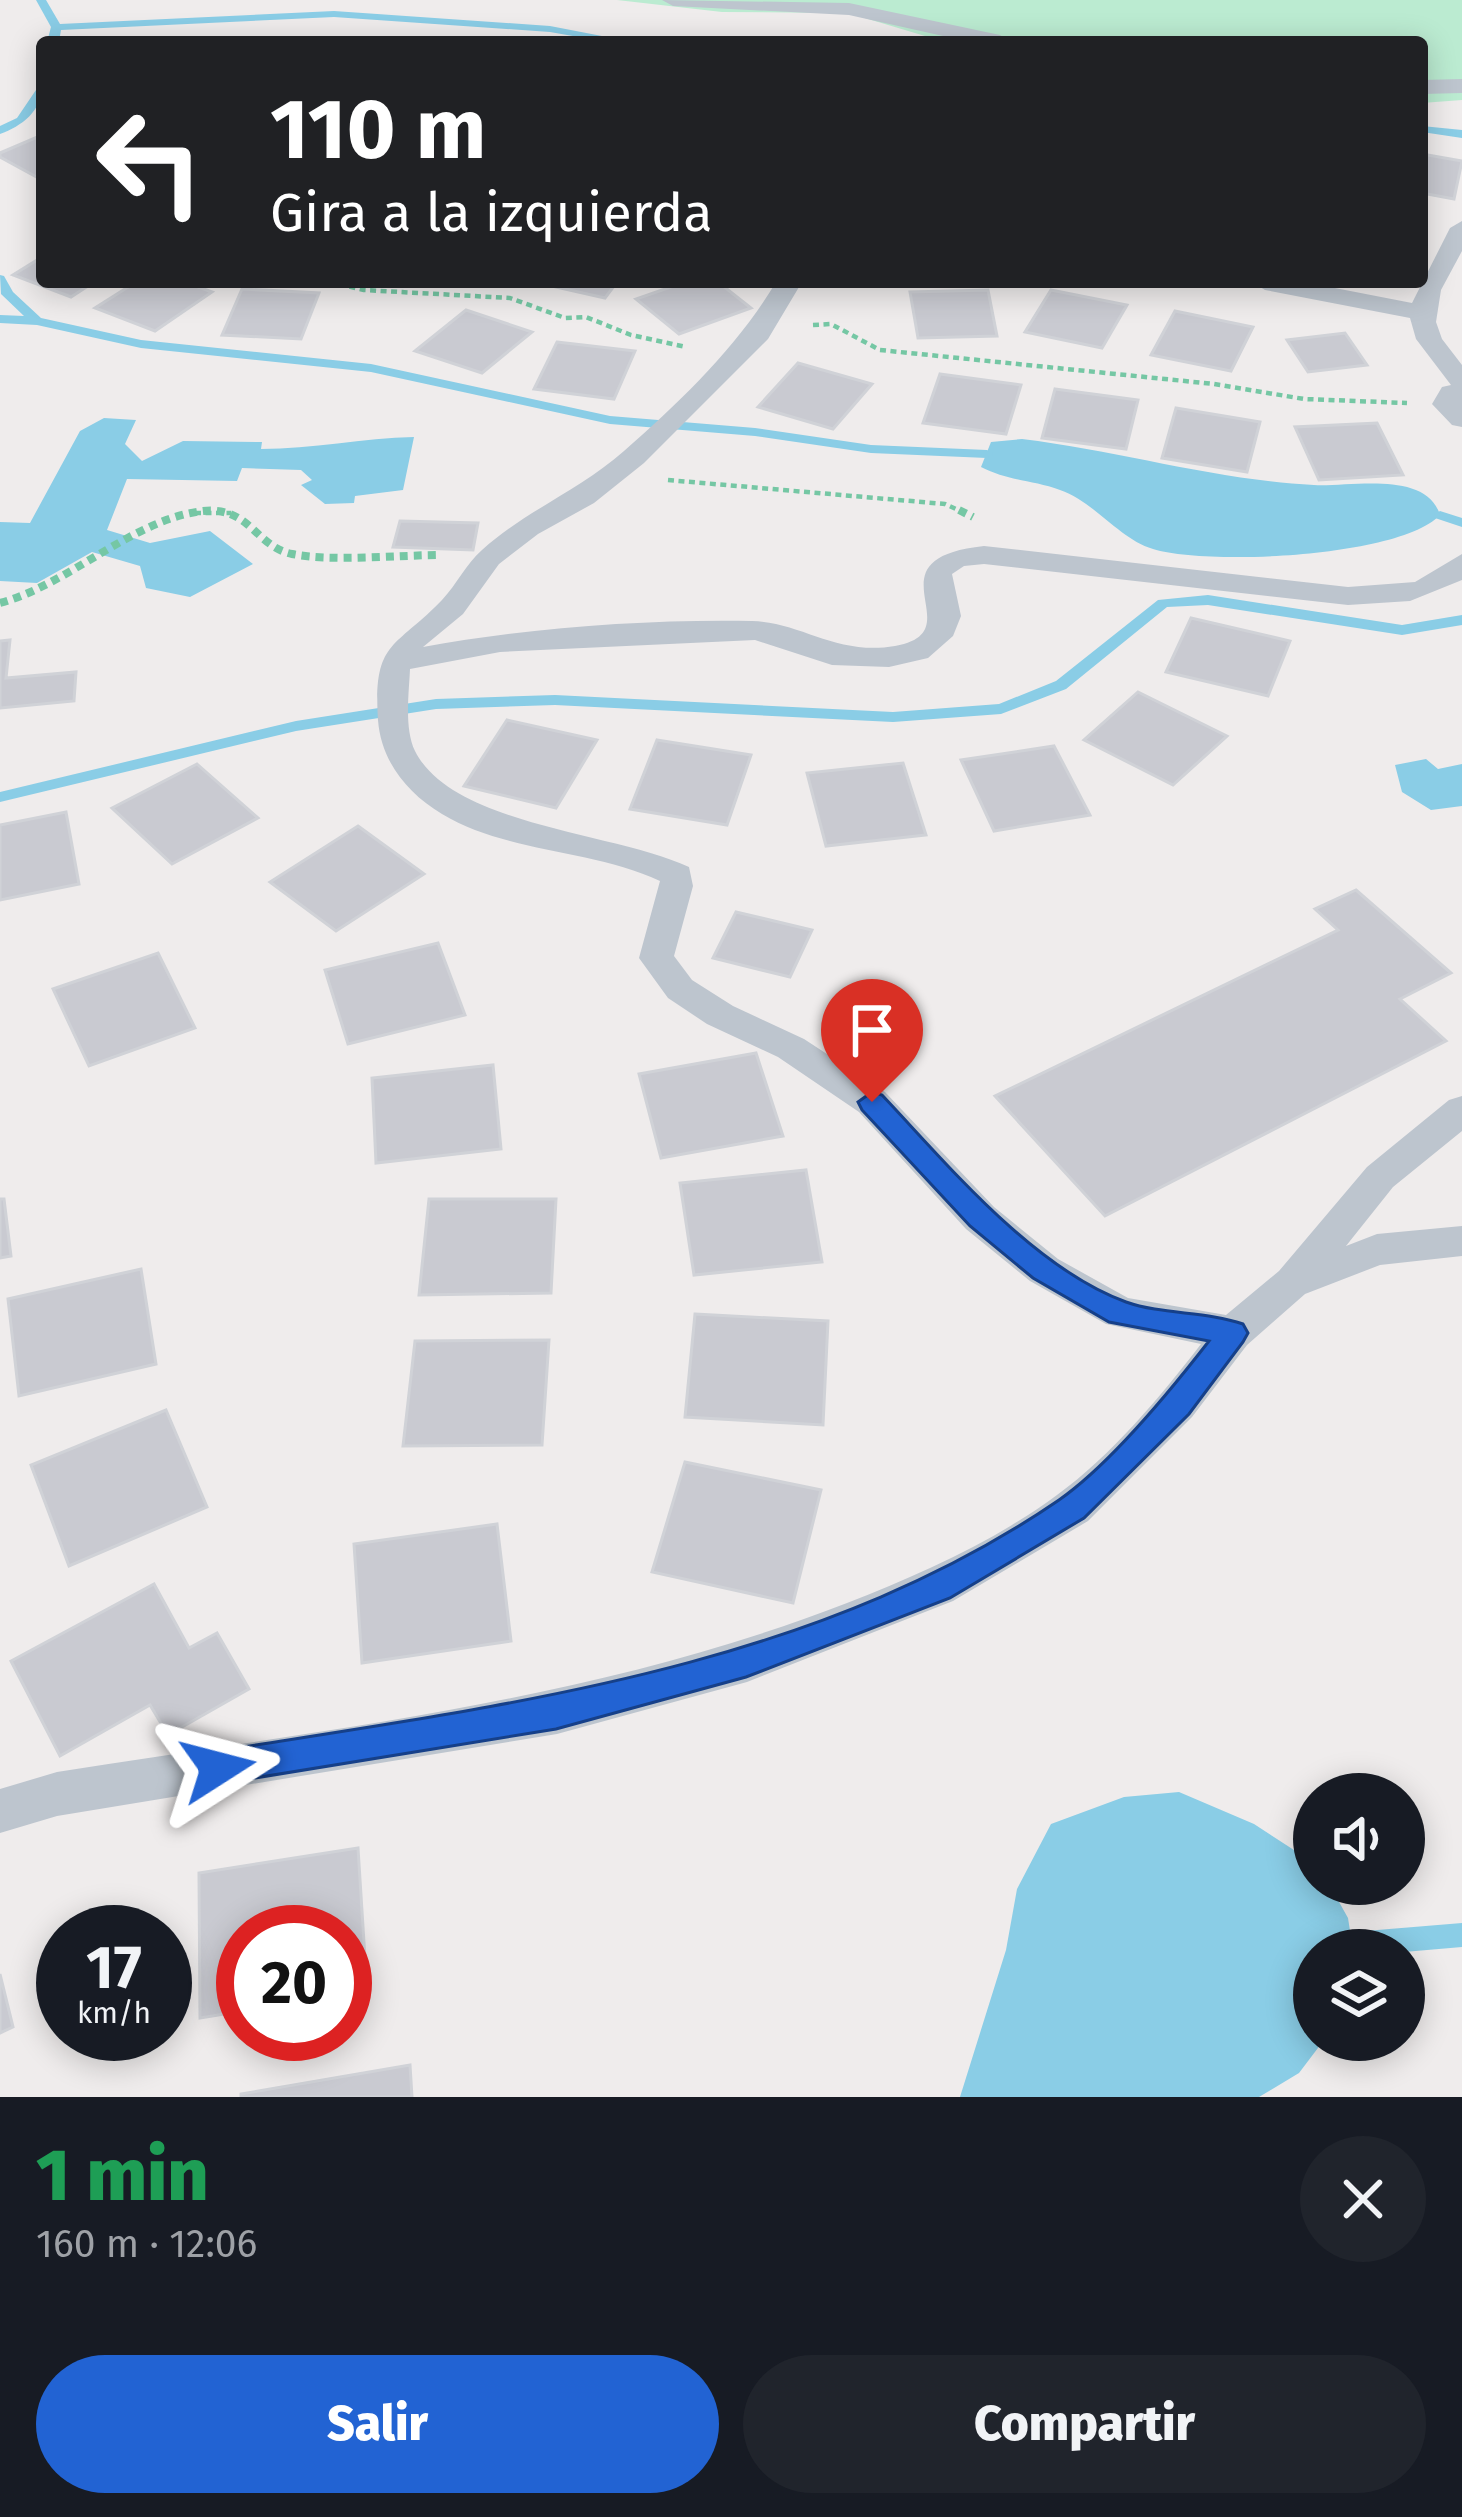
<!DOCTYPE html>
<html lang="es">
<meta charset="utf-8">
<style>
:root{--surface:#171b24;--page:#20242c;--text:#f1f3f6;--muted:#9ea1a6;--accent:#2263d3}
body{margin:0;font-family:"Fira Sans",sans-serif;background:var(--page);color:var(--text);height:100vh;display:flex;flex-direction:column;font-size:45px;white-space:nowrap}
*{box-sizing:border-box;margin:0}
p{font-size:39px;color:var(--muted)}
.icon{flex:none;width:66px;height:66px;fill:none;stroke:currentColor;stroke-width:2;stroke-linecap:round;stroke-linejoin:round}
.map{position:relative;height:2097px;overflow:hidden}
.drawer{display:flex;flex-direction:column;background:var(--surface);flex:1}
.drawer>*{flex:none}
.hud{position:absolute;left:36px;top:36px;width:1392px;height:252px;border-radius:12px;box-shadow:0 6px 30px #0003;background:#202124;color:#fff;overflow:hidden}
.controls{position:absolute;left:1293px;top:1773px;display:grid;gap:24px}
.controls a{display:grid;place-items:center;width:132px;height:132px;border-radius:50%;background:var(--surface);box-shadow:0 6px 30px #0003;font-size:60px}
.speed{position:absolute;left:36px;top:1905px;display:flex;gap:24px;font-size:60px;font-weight:700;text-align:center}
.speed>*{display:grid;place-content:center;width:156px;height:156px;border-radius:50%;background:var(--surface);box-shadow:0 6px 30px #0003;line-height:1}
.speed small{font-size:30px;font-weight:400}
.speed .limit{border:18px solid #d22;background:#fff;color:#111}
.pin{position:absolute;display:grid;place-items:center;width:102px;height:102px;color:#fff;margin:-123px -51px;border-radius:50% 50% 50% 0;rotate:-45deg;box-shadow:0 0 12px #0007}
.pin .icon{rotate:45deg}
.me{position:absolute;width:132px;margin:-66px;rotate:81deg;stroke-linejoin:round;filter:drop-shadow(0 0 9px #0008)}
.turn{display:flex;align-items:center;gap:42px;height:252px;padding:0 36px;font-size:54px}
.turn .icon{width:156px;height:156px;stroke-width:2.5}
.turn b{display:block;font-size:84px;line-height:102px}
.round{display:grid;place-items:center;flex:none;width:126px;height:126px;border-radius:63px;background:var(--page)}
.headline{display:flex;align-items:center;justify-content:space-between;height:204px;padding:0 36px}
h1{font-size:72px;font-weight:800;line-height:90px;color:#1e9e55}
.cta{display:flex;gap:24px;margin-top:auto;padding:24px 36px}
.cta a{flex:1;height:138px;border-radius:72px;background:var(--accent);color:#fff;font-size:48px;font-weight:800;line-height:138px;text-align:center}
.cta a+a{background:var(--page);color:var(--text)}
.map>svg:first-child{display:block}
</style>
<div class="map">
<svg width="1462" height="2097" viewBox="0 0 1462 2097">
<rect width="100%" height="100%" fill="#efecec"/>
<polygon fill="#bbebd1" points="617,0 1462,0 1462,100 1422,103 1422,42 945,42 848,13 722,12"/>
<g fill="#8acde6">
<path d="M104 418 136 420 125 444 142 461 183 441 262 442 261 449C312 449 363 438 414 437L403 490 355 496 354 503 325 504 301 485 312 480 301 470 242 468 237 481 127 479 107 530 150 543 210 531 253 564 190 597 146 588 140 566 92 552 37 583 0 581V522L30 523 80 431Z"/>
<path d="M1022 439C1121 451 1215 480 1314 485 1351 487 1426 470 1440 515 1400 557 1209 566 1153 549 1119 539 1095 502 1060 490 1033 480 1008 481 981 467L991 442Z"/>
<polygon points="1426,759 1438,769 1462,764 1462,806 1431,810 1402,792 1395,765"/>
<polygon points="1179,1792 1254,1824 1314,1863 1314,1884 1329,1884 1348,1918 1353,1950 1314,1950 1314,2040 1324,2040 1299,2073 1259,2097 960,2097 1006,1950 1017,1889 1051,1824 1124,1797"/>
</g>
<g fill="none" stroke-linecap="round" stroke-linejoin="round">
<g fill="#8acde6" fill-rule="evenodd">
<polygon points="36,0 46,0 60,24 334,11 550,26 633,42 607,42 550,32 334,17 61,30 59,42 47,42 51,27"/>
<path d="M42 86C42 111 22 126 0 134V126L17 118 38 87Z"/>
<polygon points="1422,126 1462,130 1462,138 1422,132"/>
<polygon points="0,275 4,276 13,292 41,318 141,340 371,364 610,416 755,428 871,445 987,450 994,454 987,458 871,453 755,436 610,424 371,372 141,348 37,325 0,323 0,315 24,316 1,294"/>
<polygon points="1440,511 1462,518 1462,527 1435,518 1433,515"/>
<polygon points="1208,595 1402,625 1462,615 1462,625 1402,635 1208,605 1167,607 1066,689 1001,714 893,722 555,705 436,709 296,731 0,802 0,792 296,721 436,699 555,695 893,712 999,704 1056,681 1158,600"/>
<polygon points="1462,1923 1462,1947 1404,1952 1343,1950 1341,1944 1344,1935 1353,1932"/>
</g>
</g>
<g fill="#c9cad1" stroke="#d0d2d7" stroke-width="3">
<polygon points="42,135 42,180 0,157 0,153"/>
<polygon points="1422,154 1462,161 1454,199 1422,193"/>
<polygon points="42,257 42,282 94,282 71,297 13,275"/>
<polygon points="136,282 185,282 212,292 155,331 95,308"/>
<polygon points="534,282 617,282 605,298"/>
<polygon points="685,282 718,282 751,308 679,334 636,299"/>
<polygon points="242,289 319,293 301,339 222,335"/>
<polygon points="988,290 997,336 918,338 910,292"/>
<polygon points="1051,290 1127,305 1102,348 1025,332"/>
<polygon points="466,310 532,332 482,373 415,351"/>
<polygon points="1175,311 1253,327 1231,371 1151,355"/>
<polygon points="1345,333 1367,365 1308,372 1287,340"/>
<polygon points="557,342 635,351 614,399 534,389"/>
<polygon points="798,363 872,384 833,429 758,407"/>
<polygon points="940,374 1021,385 1006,434 923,423"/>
<polygon points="1055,389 1138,400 1126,449 1042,438"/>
<polygon points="1176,408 1260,422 1247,472 1162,458"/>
<polygon points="1377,423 1403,475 1319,480 1295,427"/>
<polygon points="400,521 478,523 473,550 393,547"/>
<polygon points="1191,618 1290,641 1268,696 1166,672"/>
<polygon points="10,640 6,678 76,672 74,701 0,708 0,641"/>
<polygon points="1138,692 1227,736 1173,785 1084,740"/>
<polygon points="507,720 597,740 556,808 464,786"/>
<polygon points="657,740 751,755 727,825 630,809"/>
<polygon points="1054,746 1090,815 994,831 961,760"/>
<polygon points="903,763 926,835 826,846 807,773"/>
<polygon points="197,764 258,818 172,864 112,808"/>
<polygon points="66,812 79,884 0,900 0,825"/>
<polygon points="358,826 424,874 336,931 270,882"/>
<polygon points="1356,890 1451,973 1400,999 1446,1041 1105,1216 995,1096 1338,930 1315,909"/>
<polygon points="736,912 812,930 790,977 713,958"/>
<polygon points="438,943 465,1015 348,1044 325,970"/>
<polygon points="158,953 195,1028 89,1066 53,989"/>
<polygon points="756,1053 783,1136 661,1158 639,1074"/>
<polygon points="493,1065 501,1149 376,1163 372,1078"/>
<polygon points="806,1170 822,1262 694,1275 680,1183"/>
<polygon points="0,1199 4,1199 11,1256 0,1258"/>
<polygon points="429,1199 556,1199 551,1293 419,1295"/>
<polygon points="141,1269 156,1364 19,1396 8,1299"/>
<polygon points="695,1314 828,1321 823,1425 685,1417"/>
<polygon points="549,1340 542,1445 403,1446 415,1341"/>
<polygon points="166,1410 207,1507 69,1566 31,1465"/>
<polygon points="685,1462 821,1490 793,1603 652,1572"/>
<polygon points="497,1524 511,1641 362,1663 354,1544"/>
<polygon points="154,1584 189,1648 217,1633 249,1689 168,1735 150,1705 60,1756 11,1661"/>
<polygon points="358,1848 367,1990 345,1994 345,1932 243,1932 243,2011 200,2018 199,1873"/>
<polygon points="0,1974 13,2027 0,2033"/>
<polygon points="410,2065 412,2097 241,2097 241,2094"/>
</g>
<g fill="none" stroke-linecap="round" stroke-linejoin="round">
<g stroke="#75c7a4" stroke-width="4.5" stroke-dasharray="6 4.5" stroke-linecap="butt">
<polyline points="329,282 364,290 510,298 565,318 586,317 631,335 686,347"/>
<polyline points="813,325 831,324 880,350 1214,384 1304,399 1407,403"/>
<polyline points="668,480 945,504 965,513"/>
<polyline points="195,513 231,513"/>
</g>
<g stroke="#75c7a4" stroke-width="8" stroke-dasharray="8 6" stroke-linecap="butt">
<polyline points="959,510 973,517"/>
<path d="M0 603C70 584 133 519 203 511 250 506 256 547 292 554 331 562 399 555 441 555"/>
</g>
<g fill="#bdc5ce" fill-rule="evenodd">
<polygon points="662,0 849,3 1000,35 1011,42 970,42 849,15 673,6"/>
<polygon points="1462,79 1462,93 1422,94 1422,80"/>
<polygon points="1462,221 1462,251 1441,290 1436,322 1442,339 1462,365 1462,427 1452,425 1432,404 1442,387 1451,385 1416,339 1410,318 1265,290 1252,282 1304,282 1412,303 1450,228"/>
<path d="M776 282H802L768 339 644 463 594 503 538 534 499 564 463 614 423 647C525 628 647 619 752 621 801 622 837 656 895 646 976 632 863 559 984 546L1348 587 1415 582 1462 554V580L1410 601 1348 605 984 564 964 566 952 574 961 616 953 636 928 658 889 667 832 665 755 640 500 652 410 669C409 693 404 728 415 751 453 826 614 832 689 867L693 886 674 956 692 980 733 1006 804 1039 885 1092 994 1207 1058 1259 1128 1298 1226 1315 1279 1271 1367 1167 1449 1100 1462 1096V1131L1393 1187 1346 1246 1377 1234 1462 1226V1256L1380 1265 1305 1294 1247 1345 1192 1417 1088 1521 953 1601 747 1682 557 1734 57 1816 0 1833V1789L57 1772C326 1729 592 1702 847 1603 919 1575 995 1541 1057 1495 1110 1457 1162 1395 1201 1344L1106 1324 1030 1281 966 1229 859 1112 778 1057 707 1024 668 998 639 958 660 881C591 849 507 853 442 814 407 793 381 761 378 720 373 640 395 649 442 600 457 584 466 564 482 550 525 511 580 490 624 451 681 401 738 346 776 282Z"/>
</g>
</g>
<path fill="#2263d3" stroke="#164089" stroke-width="3" d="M872 1092 882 1095C948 1165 1033 1268 1126 1302 1163 1315 1206 1311 1243 1324L1248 1333 1243 1342 1189 1414 1084 1518 950 1598 746 1677 556 1729 218 1784 206 1780 201 1768 206 1756 218 1751C506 1705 812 1669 1059 1500 1109 1465 1171 1390 1209 1341L1109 1322 1033 1278 970 1226 862 1110 858 1102Z"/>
</svg>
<div class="controls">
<a><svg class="icon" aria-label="sound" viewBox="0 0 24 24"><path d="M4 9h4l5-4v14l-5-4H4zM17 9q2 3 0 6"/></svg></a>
<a><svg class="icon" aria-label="layers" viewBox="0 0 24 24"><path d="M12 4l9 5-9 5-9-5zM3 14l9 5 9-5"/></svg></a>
</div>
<div class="speed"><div>17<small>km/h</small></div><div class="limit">20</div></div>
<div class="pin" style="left:872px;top:1102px;background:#d93025"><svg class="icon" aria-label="arrive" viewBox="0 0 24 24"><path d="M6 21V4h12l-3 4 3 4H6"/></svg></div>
<svg class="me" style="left:218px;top:1768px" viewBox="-20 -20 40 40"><path d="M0-17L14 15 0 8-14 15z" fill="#2263d3" stroke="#fff" stroke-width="4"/></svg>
<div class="hud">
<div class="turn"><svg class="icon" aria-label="left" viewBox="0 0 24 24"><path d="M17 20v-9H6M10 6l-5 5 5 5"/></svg><div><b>110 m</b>Gira a la izquierda</div></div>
</div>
</div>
<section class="drawer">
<div class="headline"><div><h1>1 min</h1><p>160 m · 12:06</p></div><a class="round"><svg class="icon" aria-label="close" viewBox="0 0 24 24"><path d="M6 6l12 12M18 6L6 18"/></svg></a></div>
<div class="cta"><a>Salir</a><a>Compartir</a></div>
</section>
